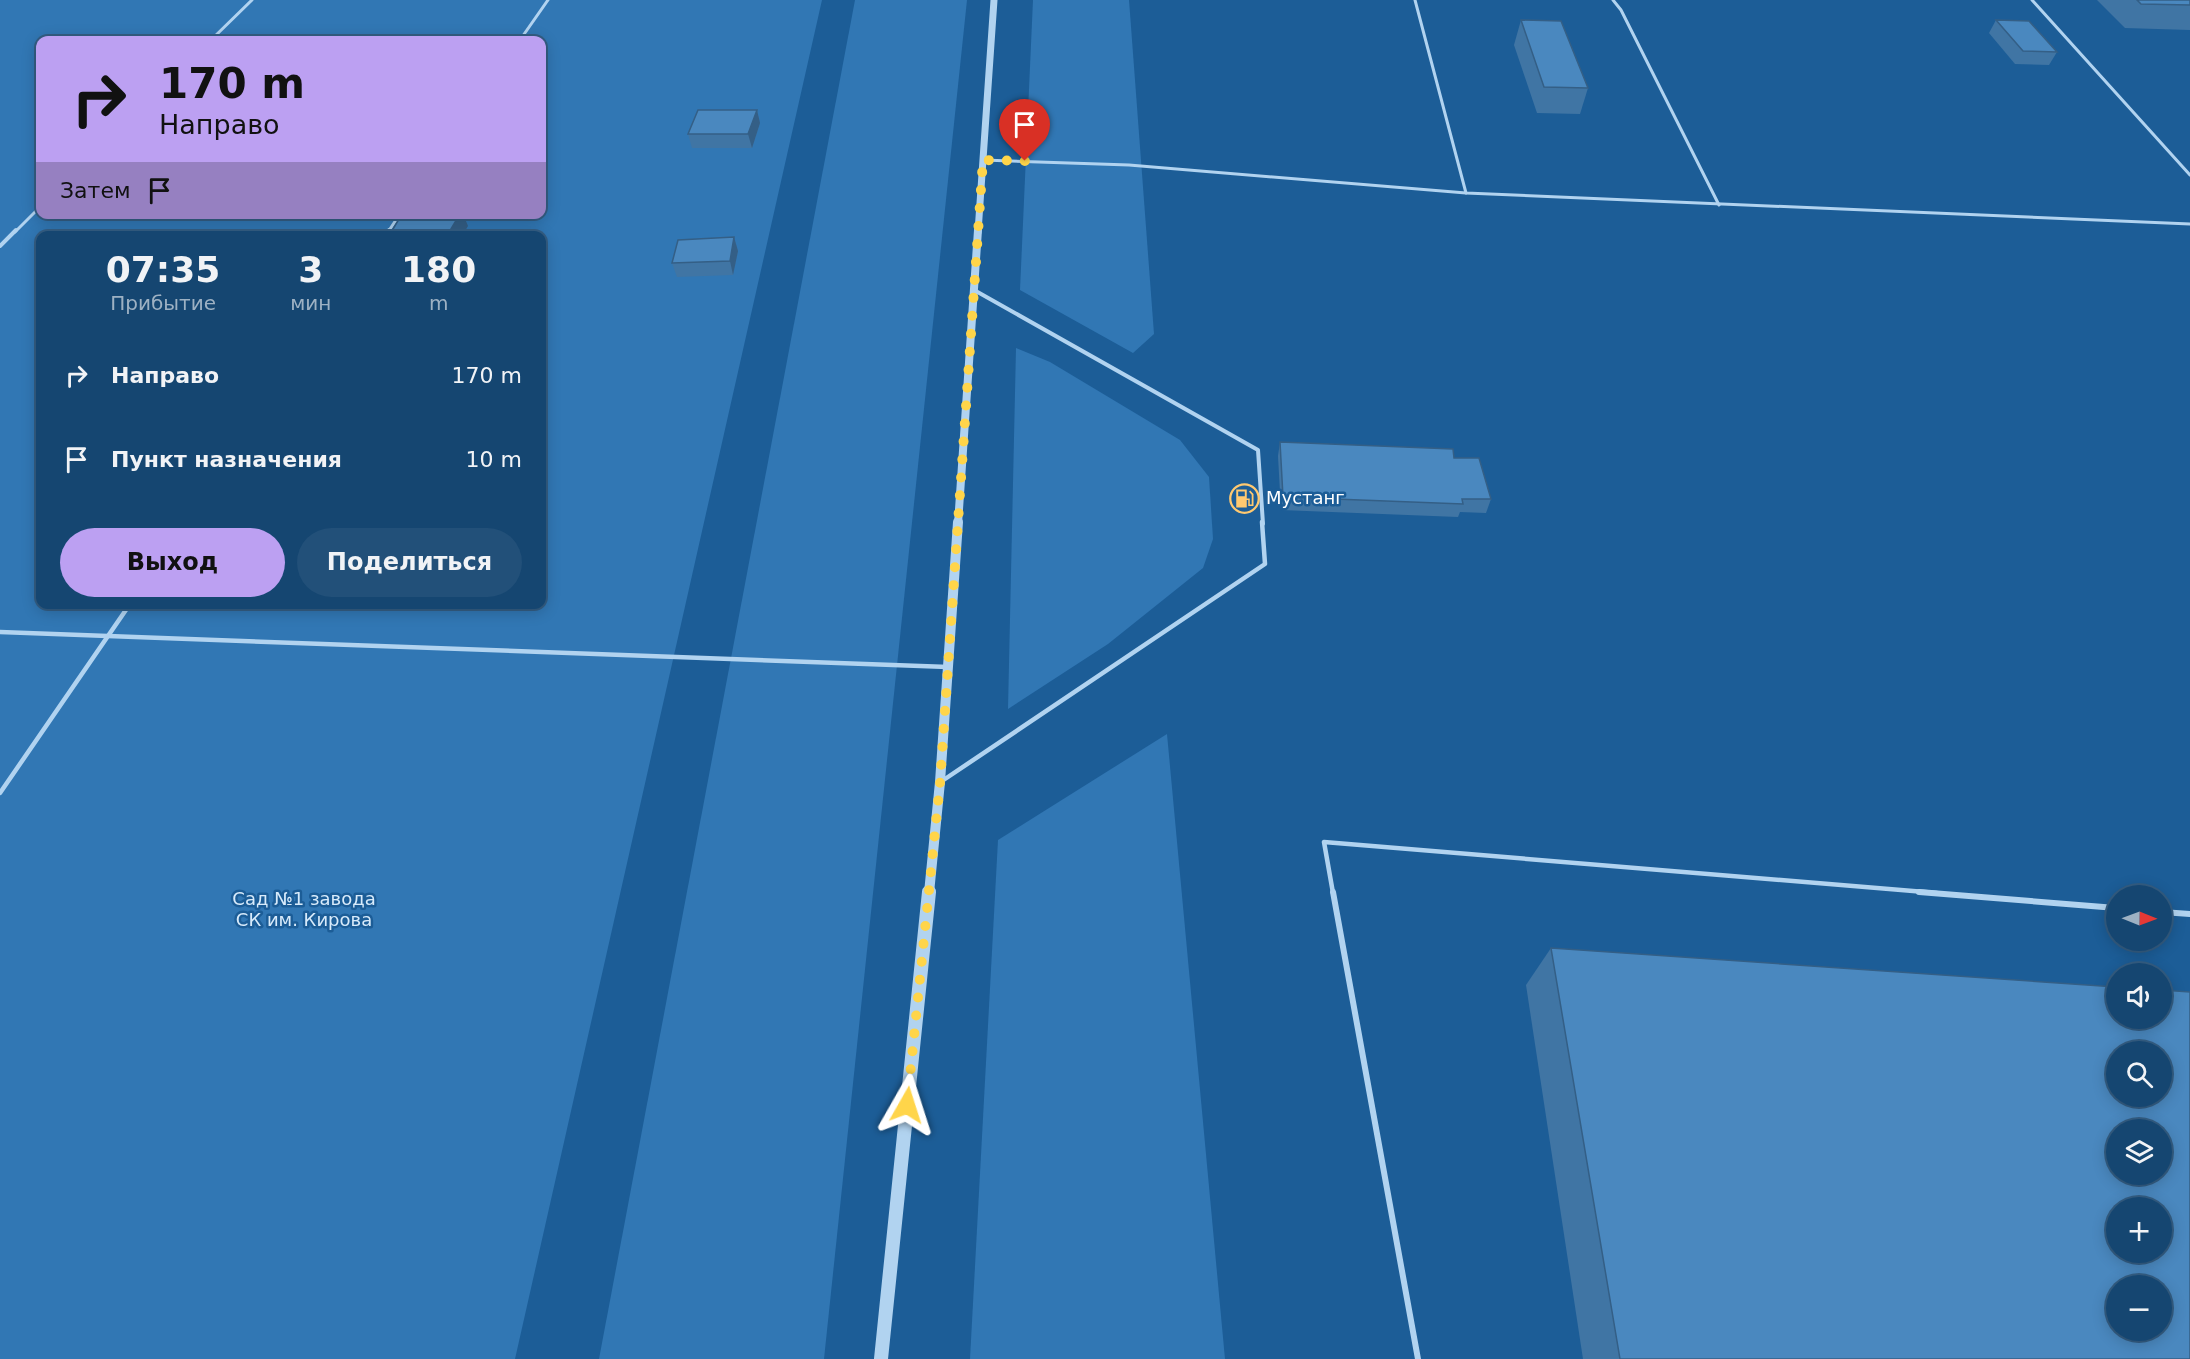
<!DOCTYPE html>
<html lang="ru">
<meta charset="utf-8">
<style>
:root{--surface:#154671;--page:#225079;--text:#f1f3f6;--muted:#9db1c3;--line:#345e84;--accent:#bca0f2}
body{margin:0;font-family:"DejaVu Sans",sans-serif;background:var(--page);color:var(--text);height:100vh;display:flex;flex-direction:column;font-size:22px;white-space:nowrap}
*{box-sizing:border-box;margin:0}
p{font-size:20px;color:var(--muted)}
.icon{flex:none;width:33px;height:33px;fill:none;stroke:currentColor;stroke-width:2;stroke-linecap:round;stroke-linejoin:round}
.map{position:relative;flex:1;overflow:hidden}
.details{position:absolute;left:36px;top:231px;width:510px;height:378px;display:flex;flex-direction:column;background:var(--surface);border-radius:12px;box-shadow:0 3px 15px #0003,0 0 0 2px var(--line)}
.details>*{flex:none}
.top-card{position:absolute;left:36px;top:36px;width:510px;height:183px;border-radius:12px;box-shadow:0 3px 15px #0003,0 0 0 2px var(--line);background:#bca0f2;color:#111;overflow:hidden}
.needle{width:39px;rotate:91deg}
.controls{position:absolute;left:2106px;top:885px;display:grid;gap:12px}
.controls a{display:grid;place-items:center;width:66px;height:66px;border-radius:50%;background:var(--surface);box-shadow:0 3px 15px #0003,0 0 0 2px var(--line);font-size:30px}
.pin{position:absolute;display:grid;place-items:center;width:51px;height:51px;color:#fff;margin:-62px -26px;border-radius:50% 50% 50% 0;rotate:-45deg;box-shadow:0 0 6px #0007}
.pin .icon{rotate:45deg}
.me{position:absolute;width:66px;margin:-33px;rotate:6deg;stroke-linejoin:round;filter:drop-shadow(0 0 4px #0008)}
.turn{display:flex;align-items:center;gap:21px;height:126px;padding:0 24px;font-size:27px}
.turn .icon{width:78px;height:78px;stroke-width:2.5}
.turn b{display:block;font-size:42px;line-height:51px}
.then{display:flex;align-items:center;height:57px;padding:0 24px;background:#0003;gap:12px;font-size:22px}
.eta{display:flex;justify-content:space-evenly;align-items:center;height:102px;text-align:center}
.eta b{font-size:36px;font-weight:800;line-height:42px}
.primary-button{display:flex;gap:12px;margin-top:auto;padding:12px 24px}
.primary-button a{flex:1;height:69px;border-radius:36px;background:var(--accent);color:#111;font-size:24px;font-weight:800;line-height:69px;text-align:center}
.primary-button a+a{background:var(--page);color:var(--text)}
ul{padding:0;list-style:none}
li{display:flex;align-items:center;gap:18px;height:84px;padding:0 24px}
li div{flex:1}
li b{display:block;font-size:22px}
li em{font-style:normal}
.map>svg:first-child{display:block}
</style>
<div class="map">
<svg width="2190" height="1359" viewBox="0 0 2190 1359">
<rect width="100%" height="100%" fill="#1c5d97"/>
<g fill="#3177b4" fill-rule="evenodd">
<path d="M0 0H822L515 1359H0ZM40 40H542V214H40ZM40 236H542V604H40Z"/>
<polygon points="855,0 967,0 824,1359 599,1359"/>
<polygon points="1033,0 1129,0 1154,334 1133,353 1020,290"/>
<polygon points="1016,348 1050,362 1180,440 1209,477 1213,539 1203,568 1108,644 1008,709"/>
<polygon points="1167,734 1225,1359 970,1359 998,840"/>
</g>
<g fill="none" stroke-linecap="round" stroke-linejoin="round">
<g stroke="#b1d3f0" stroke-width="3">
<polyline points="1415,0 1466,193"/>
<polyline points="1613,0 1621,10 1719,205"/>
<polyline points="2032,0 2190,175"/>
<polyline points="211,40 252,0"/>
<polyline points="520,40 548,0"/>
<polyline points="983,160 1129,165 1466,193 2190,224"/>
<polyline points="15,232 40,207"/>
<polyline points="388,232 400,214"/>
</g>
<g stroke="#b1d3f0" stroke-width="4">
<polyline points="385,236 389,230"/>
<polyline points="0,246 16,230"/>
<polyline points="974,290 1258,450 1263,524"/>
</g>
<g stroke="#b1d3f0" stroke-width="4.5">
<polyline points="0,632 948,667"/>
<polyline points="942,781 1265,564 1262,522"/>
<polyline points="0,793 130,604"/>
<polyline points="1333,893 1324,842 1937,893"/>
</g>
<g stroke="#b1d3f0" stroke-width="6">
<polyline points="1333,892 1418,1359"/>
<polyline points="1919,892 2116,908"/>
<polyline points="2162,912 2190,914"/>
</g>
<polyline stroke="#b1d3f0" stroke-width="7" points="978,232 994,0"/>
<polyline stroke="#b1d3f0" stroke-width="8" points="958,524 978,230"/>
<polyline stroke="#b1d3f0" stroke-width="10" points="929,893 940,782 958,522"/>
<polyline stroke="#b1d3f0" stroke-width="14" points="881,1359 929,892"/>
</g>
<g fill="#4075a4">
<polygon points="2097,0 2190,0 2190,30 2125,28"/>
<polygon points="1521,20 1588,88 1580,114 1537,113 1514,45"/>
<polygon points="1996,20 2057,52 2049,65 2015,64 1989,33"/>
<polygon points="757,110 760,123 752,148 692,148 688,134"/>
<polygon points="402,214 463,214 468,226 462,236 391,236 390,234"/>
<polygon points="734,237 738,251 733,275 677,277 672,263"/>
<polygon points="1280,442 1454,458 1491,499 1486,513 1460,512 1458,517 1281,510 1278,456"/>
<polygon points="1551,948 2190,1359 1583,1359 1526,985"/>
</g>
<g fill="#345f86">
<polygon points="757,110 760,123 752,148 748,134"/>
<polygon points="460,214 463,214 468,226 462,236 448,236 448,234"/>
<polygon points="734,237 738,251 733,275 730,261"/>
</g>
<g fill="#4a88bf" stroke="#345f86" stroke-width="1.5" fill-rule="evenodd">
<polygon points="2137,0 2190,0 2190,5 2141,4"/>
<polygon points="1521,20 1561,21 1588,88 1544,87"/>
<polygon points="1996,20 2029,21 2057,52 2023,51"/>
<polygon points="698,110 757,110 748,134 688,134"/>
<polygon points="402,214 460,214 448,234 390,234"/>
<polygon points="734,237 730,261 672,263 678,240"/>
<polygon points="1280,442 1453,449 1454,458 1479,458 1491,499 1462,499 1463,504 1283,497"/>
<path d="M1551 948 2116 987V1018H2162V990L2190 992V1359H1620ZM2116 1052H2162V1096H2116ZM2116 1130H2162V1174H2116ZM2116 1208H2162V1252H2116ZM2116 1286H2162V1330H2116Z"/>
</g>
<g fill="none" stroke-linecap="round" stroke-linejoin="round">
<polyline stroke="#ffd54a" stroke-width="10" stroke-dasharray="0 18" points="907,1105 940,783 983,160 1025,161"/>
</g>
<defs>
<symbol id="fuel-ring" viewBox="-11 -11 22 22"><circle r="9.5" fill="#1c5d97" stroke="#ffc970" stroke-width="1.5"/><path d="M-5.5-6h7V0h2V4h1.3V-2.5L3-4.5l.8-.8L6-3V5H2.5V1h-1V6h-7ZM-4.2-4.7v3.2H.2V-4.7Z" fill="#ffc970"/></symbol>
</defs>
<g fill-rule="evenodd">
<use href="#fuel-ring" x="1228" y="482" width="33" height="33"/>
</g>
<g text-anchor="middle" stroke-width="5" stroke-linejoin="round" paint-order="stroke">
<g font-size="18" fill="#fff" stroke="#1c5d97" text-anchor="start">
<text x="1266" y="504">Мустанг</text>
</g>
<g font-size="18" fill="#d8ebfb" stroke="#1c5d97">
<text x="304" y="905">Сад №1 завода<tspan x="304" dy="21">СК им. Кирова</tspan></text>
</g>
</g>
</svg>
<div class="controls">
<a><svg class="needle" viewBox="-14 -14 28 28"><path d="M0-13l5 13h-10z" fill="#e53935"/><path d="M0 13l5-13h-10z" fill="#9db1c3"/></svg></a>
<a><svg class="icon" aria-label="sound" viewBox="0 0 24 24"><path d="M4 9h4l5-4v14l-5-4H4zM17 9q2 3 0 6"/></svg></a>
<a><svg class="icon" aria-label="search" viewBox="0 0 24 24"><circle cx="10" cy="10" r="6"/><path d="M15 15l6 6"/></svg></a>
<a><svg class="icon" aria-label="layers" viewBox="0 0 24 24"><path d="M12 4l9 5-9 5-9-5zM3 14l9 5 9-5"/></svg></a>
<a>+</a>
<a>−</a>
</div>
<div class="pin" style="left:1025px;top:161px;background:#d93025"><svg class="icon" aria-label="arrive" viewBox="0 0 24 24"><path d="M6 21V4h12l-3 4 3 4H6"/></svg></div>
<svg class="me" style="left:907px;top:1105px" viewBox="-20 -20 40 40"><path d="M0-17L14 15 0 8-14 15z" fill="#ffd54a" stroke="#fff" stroke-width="4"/></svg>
<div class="top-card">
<div class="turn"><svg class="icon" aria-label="right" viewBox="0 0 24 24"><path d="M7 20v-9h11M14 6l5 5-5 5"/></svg><div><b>170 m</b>Направо</div></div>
<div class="then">Затем<svg class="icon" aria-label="arrive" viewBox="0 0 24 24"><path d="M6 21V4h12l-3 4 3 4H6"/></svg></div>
</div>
<section class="details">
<div class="eta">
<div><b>07:35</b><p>Прибытие</p></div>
<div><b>3</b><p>мин</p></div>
<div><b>180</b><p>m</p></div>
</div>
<ul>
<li><svg class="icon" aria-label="right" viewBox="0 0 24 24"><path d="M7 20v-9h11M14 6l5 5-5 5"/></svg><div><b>Направо</b></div><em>170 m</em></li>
<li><svg class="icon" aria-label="arrive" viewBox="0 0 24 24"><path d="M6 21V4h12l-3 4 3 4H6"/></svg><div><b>Пункт назначения</b></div><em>10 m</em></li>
</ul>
<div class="primary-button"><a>Выход</a><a>Поделиться</a></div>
</section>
</div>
